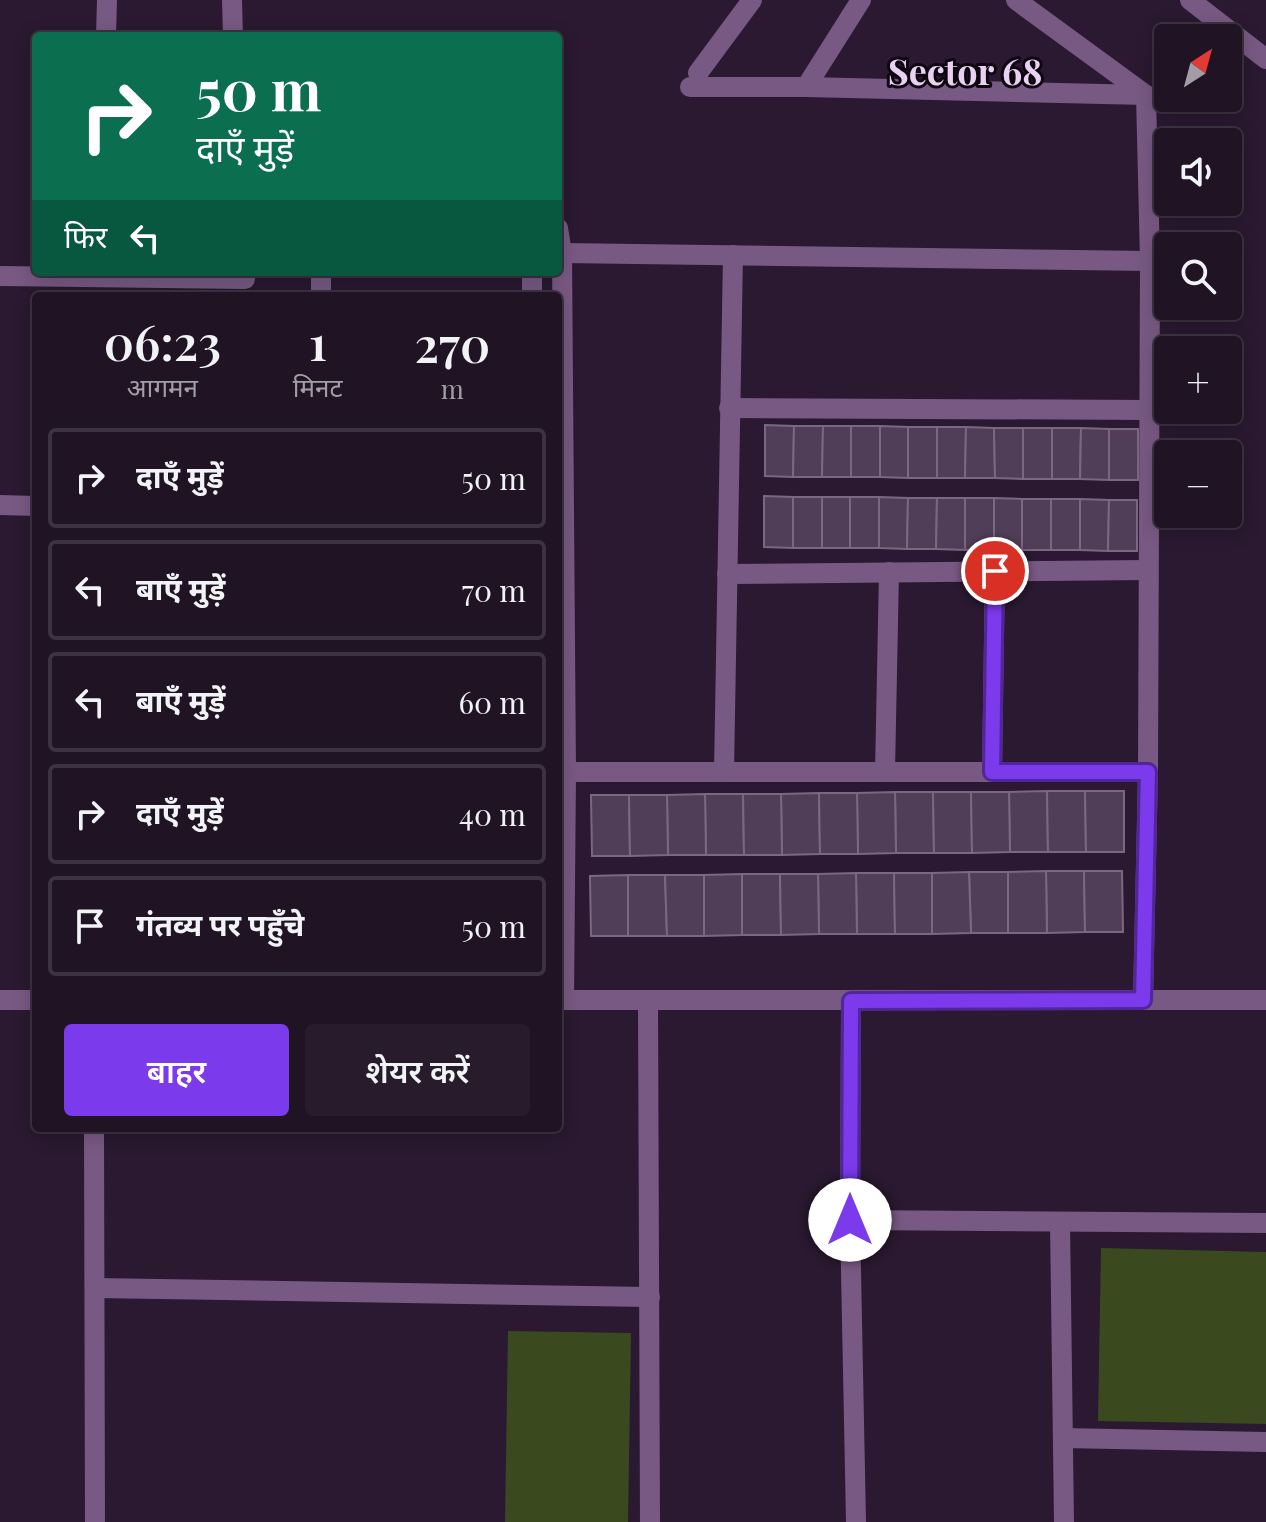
<!DOCTYPE html>
<html lang="hi">
<meta charset="utf-8">
<style>
:root{--surface:#201324;--page:#281c2c;--text:#f1f3f6;--muted:#a29ea6;--line:#3d3241;--accent:#7c3aed}
body{margin:0;font-family:"Playfair Display","Noto Sans Devanagari",serif;background:var(--page);color:var(--text);height:100vh;display:flex;flex-direction:column;font-size:30px;white-space:nowrap}
*{box-sizing:border-box;margin:0}
p{font-size:26px;color:var(--muted)}
.icon{flex:none;width:44px;height:44px;fill:none;stroke:currentColor;stroke-width:2;stroke-linecap:round;stroke-linejoin:round}
.map{position:relative;flex:1;overflow:hidden}
.drawer{position:absolute;left:32px;top:292px;width:530px;height:840px;display:flex;flex-direction:column;background:var(--surface);border-radius:8px;box-shadow:0 4px 20px #0003,0 0 0 2px var(--line)}
.drawer>*{flex:none}
.hud{position:absolute;left:32px;top:32px;width:530px;height:244px;border-radius:8px;box-shadow:0 4px 20px #0003,0 0 0 2px var(--line);background:#0b6e4f;color:#fff;overflow:hidden}
.needle{width:52px;rotate:36deg}
.controls{position:absolute;left:1154px;top:24px;display:grid;gap:16px}
.controls a{display:grid;place-items:center;width:88px;height:88px;border-radius:8px;background:var(--surface);box-shadow:0 4px 20px #0003,0 0 0 2px var(--line);font-size:40px}
.pin{position:absolute;display:grid;place-items:center;width:68px;height:68px;color:#fff;margin:-34px;border:4px solid #fff;border-radius:50%;box-shadow:0 2px 8px #0007}
.me{position:absolute;width:88px;margin:-44px;rotate:0deg;stroke-linejoin:round;filter:drop-shadow(0 0 6px #0008)}
.turn{display:flex;align-items:center;gap:28px;height:168px;padding:0 32px;font-size:36px}
.turn .icon{width:104px;height:104px;stroke-width:2.5}
.turn b{display:block;font-size:56px;line-height:68px}
.then{display:flex;align-items:center;height:76px;padding:0 32px;background:#0003;gap:16px;font-size:30px}
.eta{display:flex;justify-content:space-evenly;align-items:center;height:136px;text-align:center}
.eta b{font-size:48px;font-weight:600;line-height:56px}
.action{display:flex;gap:16px;margin-top:auto;padding:16px 32px}
.action a{flex:1;height:92px;border-radius:8px;background:var(--accent);color:#fff;font-size:32px;font-weight:600;line-height:92px;text-align:center}
.action a+a{background:var(--page);color:var(--text)}
ul{padding:0;list-style:none}
li{display:flex;align-items:center;gap:24px;height:100px;margin:0 16px 12px;padding:0 16px;border:4px solid var(--line);border-radius:8px}
li div{flex:1}
li b{display:block;font-size:30px}
li em{font-style:normal}
.map>svg:first-child{display:block}
</style>
<div class="map">
<svg width="1266" height="1522" viewBox="0 0 1266 1522">
<rect width="100%" height="100%" fill="#2a1930"/>
<g fill="#3a4a1e">
<polygon points="1101,1248 1266,1252 1266,1424 1098,1421"/>
<polygon points="508,1331 631,1333 628,1522 505,1522"/>
</g>
<g fill="#503d57" stroke="#7b6782" stroke-width="2">
<polygon points="765,425 794,426 793,477 765,476"/>
<polygon points="794,426 823,426 822,477 793,477"/>
<polygon points="823,426 851,426 851,477 822,477"/>
<rect x="851" y="426" width="29" height="51"/>
<polygon points="880,426 908,427 908,478 880,477"/>
<rect x="908" y="427" width="29" height="51"/>
<polygon points="937,427 966,427 965,478 937,478"/>
<polygon points="966,427 994,428 995,478 965,478"/>
<polygon points="994,428 1023,428 1023,479 995,478"/>
<rect x="1023" y="428" width="29" height="51"/>
<polygon points="1052,428 1081,428 1080,479 1052,479"/>
<polygon points="1081,428 1109,429 1109,480 1080,479"/>
<rect x="1109" y="429" width="29" height="51"/>
<polygon points="764,496 793,497 793,548 764,547"/>
<rect x="793" y="497" width="29" height="51"/>
<rect x="822" y="497" width="28" height="51"/>
<rect x="850" y="497" width="29" height="51"/>
<polygon points="879,497 908,498 907,549 879,548"/>
<polygon points="908,498 937,498 936,549 907,549"/>
<polygon points="937,498 965,498 965,550 936,549"/>
<rect x="965" y="498" width="29" height="52"/>
<polygon points="994,498 1022,499 1022,550 994,550"/>
<rect x="1022" y="499" width="29" height="51"/>
<rect x="1051" y="499" width="29" height="51"/>
<polygon points="1080,499 1109,500 1108,551 1080,550"/>
<polygon points="1109,500 1137,500 1137,551 1108,551"/>
<polygon points="1047,791 1048,852 1010,852 1009,792"/>
<polygon points="1047,791 1085,791 1086,852 1048,852"/>
<polygon points="1085,791 1124,791 1124,852 1086,852"/>
<polygon points="895,792 933,792 934,853 896,853"/>
<polygon points="895,792 896,853 858,854 857,793"/>
<polygon points="933,792 971,792 972,853 934,853"/>
<polygon points="971,792 1009,792 1010,852 972,853"/>
<polygon points="819,793 820,854 782,855 781,794"/>
<polygon points="819,793 857,793 858,854 820,854"/>
<polygon points="705,794 743,794 744,855 706,855"/>
<polygon points="705,794 706,855 668,855 667,795"/>
<polygon points="743,794 781,794 782,855 744,855"/>
<polygon points="591,795 629,795 630,856 592,856"/>
<polygon points="629,795 667,795 668,855 630,856"/>
<polygon points="1046,871 1084,871 1085,932 1047,933"/>
<polygon points="1046,871 1047,933 1008,933 1008,872"/>
<polygon points="1084,871 1122,871 1123,932 1085,932"/>
<polygon points="969,872 1008,872 1008,933 971,933"/>
<polygon points="969,872 971,933 932,934 932,873"/>
<polygon points="856,873 894,873 895,934 857,934"/>
<polygon points="856,873 857,934 819,934 818,874"/>
<polygon points="894,873 932,873 932,934 895,934"/>
<polygon points="742,874 780,874 781,935 742,935"/>
<polygon points="742,874 742,935 704,936 704,875"/>
<polygon points="780,874 818,874 819,934 781,935"/>
<polygon points="628,875 628,936 591,936 590,876"/>
<polygon points="628,875 665,875 667,936 628,936"/>
<polygon points="665,875 704,875 704,936 667,936"/>
</g>
<g fill="none" stroke-linecap="round" stroke-linejoin="round">
<g stroke="#785983" stroke-width="20">
<polyline points="232,0 233,36"/>
<polyline points="1016,0 1146,95 1150,261 1148,772 1143,1000"/>
<polyline points="1190,0 1266,59"/>
<polyline points="106,36 107,0"/>
<polyline points="698,73 752,0"/>
<polyline points="690,87 806,87 1146,95"/>
<polyline points="806,87 861,0"/>
<polyline points="558,228 562,253 566,772 564,1000"/>
<polyline points="562,253 1150,261"/>
<polyline points="321,272 321,296"/>
<polyline points="0,276 245,279"/>
<polyline points="532,296 532,272"/>
<polyline points="729,408 1148,410"/>
<polyline points="0,505 36,506"/>
<polyline points="727,574 1147,570"/>
<polyline points="566,772 1148,772"/>
<polyline points="724,772 733,255"/>
<polyline points="885,772 889,572"/>
<polyline points="992,772 995,571"/>
<polyline points="0,1000 36,1000"/>
<polyline points="558,1000 1266,1000"/>
<polyline points="648,1000 650,1522"/>
<polyline points="851,1001 850,1220 856,1522"/>
<polyline points="94,1128 95,1522"/>
<polyline points="850,1220 1266,1223"/>
<polyline points="1060,1222 1064,1522"/>
<polyline points="95,1288 650,1297"/>
<polyline points="1063,1438 1266,1442"/>
</g>
</g>
<g fill="none" stroke-linecap="round" stroke-linejoin="round">
<defs>
<polyline id="route" points="850,1220 851,1001 1143,1000 1148,772 992,772 995,571"/>
</defs>
<use href="#route" stroke="#51269a" stroke-width="20"/>
<use href="#route" stroke="#7c3aed" stroke-width="14"/>
</g>
<g text-anchor="middle" stroke-width="6" stroke-linejoin="round" paint-order="stroke">
<g font-size="36" font-weight="bold" fill="#e9d2f1" stroke="#0e0711">
<text x="965" y="85">Sector 68</text>
</g>
</g>
</svg>
<div class="controls">
<a><svg class="needle" viewBox="-14 -14 28 28"><path d="M0-13l5 13h-10z" fill="#e53935"/><path d="M0 13l5-13h-10z" fill="#a29ea6"/></svg></a>
<a><svg class="icon" aria-label="sound" viewBox="0 0 24 24"><path d="M4 9h4l5-4v14l-5-4H4zM17 9q2 3 0 6"/></svg></a>
<a><svg class="icon" aria-label="search" viewBox="0 0 24 24"><circle cx="10" cy="10" r="6"/><path d="M15 15l6 6"/></svg></a>
<a>+</a>
<a>−</a>
</div>
<div class="pin" style="left:995px;top:571px;background:#d93025"><svg class="icon" aria-label="arrive" viewBox="0 0 24 24"><path d="M6 21V4h12l-3 4 3 4H6"/></svg></div>
<svg class="me" style="left:850px;top:1220px" viewBox="-20 -20 40 40"><circle r="19" fill="#fff"/><path d="M0-13L10 11 0 6-10 11z" fill="#7c3aed"/></svg>
<div class="hud">
<div class="turn"><svg class="icon" aria-label="right" viewBox="0 0 24 24"><path d="M7 20v-9h11M14 6l5 5-5 5"/></svg><div><b>50 m</b>दाएँ मुड़ें</div></div>
<div class="then">फिर<svg class="icon" aria-label="left" viewBox="0 0 24 24"><path d="M17 20v-9H6M10 6l-5 5 5 5"/></svg></div>
</div>
<section class="drawer">
<div class="eta">
<div><b>06:23</b><p>आगमन</p></div>
<div><b>1</b><p>मिनट</p></div>
<div><b>270</b><p>m</p></div>
</div>
<ul>
<li><svg class="icon" aria-label="right" viewBox="0 0 24 24"><path d="M7 20v-9h11M14 6l5 5-5 5"/></svg><div><b>दाएँ मुड़ें</b></div><em>50 m</em></li>
<li><svg class="icon" aria-label="left" viewBox="0 0 24 24"><path d="M17 20v-9H6M10 6l-5 5 5 5"/></svg><div><b>बाएँ मुड़ें</b></div><em>70 m</em></li>
<li><svg class="icon" aria-label="left" viewBox="0 0 24 24"><path d="M17 20v-9H6M10 6l-5 5 5 5"/></svg><div><b>बाएँ मुड़ें</b></div><em>60 m</em></li>
<li><svg class="icon" aria-label="right" viewBox="0 0 24 24"><path d="M7 20v-9h11M14 6l5 5-5 5"/></svg><div><b>दाएँ मुड़ें</b></div><em>40 m</em></li>
<li><svg class="icon" aria-label="arrive" viewBox="0 0 24 24"><path d="M6 21V4h12l-3 4 3 4H6"/></svg><div><b>गंतव्य पर पहुँचे</b></div><em>50 m</em></li>
</ul>
<div class="action"><a>बाहर</a><a>शेयर करें</a></div>
</section>
</div>
